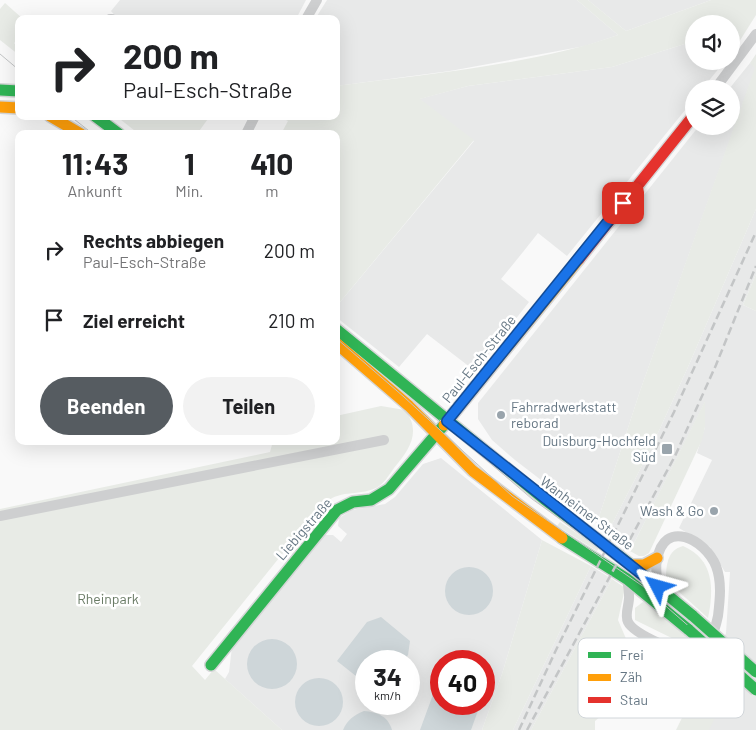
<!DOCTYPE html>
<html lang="de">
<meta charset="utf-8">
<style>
:root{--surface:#fff;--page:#f2f2f2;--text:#202124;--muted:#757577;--accent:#565c61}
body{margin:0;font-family:Barlow,sans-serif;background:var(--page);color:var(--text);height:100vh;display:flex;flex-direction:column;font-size:19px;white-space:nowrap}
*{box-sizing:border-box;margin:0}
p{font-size:16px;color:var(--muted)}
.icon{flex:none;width:28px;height:28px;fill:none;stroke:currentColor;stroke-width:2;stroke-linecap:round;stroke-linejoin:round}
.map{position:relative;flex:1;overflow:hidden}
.sheet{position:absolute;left:15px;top:130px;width:325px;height:315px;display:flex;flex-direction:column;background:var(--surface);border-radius:10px;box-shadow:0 5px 20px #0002}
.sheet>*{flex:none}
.top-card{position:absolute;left:15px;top:15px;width:325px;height:105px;border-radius:10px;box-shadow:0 5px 20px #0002;background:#fff;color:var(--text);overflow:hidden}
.fabs{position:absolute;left:685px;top:15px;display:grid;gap:10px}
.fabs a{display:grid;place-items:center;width:55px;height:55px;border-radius:50%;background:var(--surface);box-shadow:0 5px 20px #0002;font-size:25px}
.speed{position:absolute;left:355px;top:650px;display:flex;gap:10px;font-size:25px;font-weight:700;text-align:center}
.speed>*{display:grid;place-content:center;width:65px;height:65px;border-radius:50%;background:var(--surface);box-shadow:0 5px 20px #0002;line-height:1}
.speed small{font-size:12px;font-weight:400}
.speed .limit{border:8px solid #d22;background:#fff;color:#111}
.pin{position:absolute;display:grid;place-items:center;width:42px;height:42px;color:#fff;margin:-21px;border-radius:10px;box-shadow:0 2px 8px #0006}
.me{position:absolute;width:55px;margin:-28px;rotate:309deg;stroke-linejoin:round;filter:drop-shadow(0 0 4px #0008)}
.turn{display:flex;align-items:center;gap:18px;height:105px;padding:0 25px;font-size:22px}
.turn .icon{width:65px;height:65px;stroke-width:2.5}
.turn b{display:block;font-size:35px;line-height:42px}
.eta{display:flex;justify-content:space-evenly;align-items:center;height:85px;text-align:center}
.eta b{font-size:30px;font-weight:700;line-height:35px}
.primary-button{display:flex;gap:10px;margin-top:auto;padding:10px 25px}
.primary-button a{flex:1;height:58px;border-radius:30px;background:var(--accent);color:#fff;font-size:20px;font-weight:700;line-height:58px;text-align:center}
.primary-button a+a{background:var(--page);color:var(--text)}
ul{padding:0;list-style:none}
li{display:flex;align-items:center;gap:15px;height:70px;padding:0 25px}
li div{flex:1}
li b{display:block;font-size:19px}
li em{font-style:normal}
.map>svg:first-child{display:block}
</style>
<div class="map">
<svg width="756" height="730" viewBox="0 0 756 730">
<rect width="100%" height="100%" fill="#f9f9f9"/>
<g fill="#e8e9e9" fill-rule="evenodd">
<polygon points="120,0 306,0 296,19 118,19 111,11"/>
<polygon points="327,0 577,0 618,35 585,46 450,71 336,86 336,19 321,19 317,16"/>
<polygon points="588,0 711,0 626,31"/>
<polygon points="694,41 694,61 725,61 702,89 694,89 694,99 567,256 538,233 523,252 501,279 529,302 475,371 427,334 399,367 336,317 336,307 474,141 419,99 468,86 612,67"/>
<polygon points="750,63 756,67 640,391 597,523 515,460 492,440 478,419 478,403 699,126 731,126 731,89 729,89"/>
<polygon points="756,209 756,274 743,305 756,311 756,730 686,730 726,633 730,572 725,572 710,547 679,528 712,460 697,453 705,427 705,402 630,551 608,532 652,446 688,367"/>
<path d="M441 458 542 540 502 674 482 730H282L225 679 229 672 232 647 322 535H333L341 542 347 534 338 526 339 518 352 510 385 504 395 497 423 464ZM366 661H409V704H366ZM441 661H484V704H441Z"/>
<polygon points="591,566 612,579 531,730 513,730"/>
</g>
<g fill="#e8ebe6">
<path d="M577 0H588L626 31 711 0H756V15L734 50 731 48V24H694V41L612 67 468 86 420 99 474 140 336 307V134H281L288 121 278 116H336V86C427 74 532 65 618 35Z"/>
<polygon points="5,3 23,19 19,19 19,38 14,43 19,48 19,55 0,40 0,9"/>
<polygon points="756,54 756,209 688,367 652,446 608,532 597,523 640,391 755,68 750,63"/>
<polygon points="116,116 210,116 197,134 139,134"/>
<polygon points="756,274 756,311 743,305"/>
<polygon points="705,401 705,427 702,440 649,553 644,556 639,556 630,551"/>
<path d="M381 406 405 410C422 432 409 450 394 468 389 475 384 484 376 488 356 497 340 488 321 506L192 666 205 680 214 669 282 730H0V509L270 452 273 441H336V416Z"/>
<polygon points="560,522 599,548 597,551 557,526"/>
<polygon points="542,540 591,566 513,730 482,730 502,674"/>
<path d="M683 546C714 559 714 589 708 618L666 580C666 566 667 550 683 546Z"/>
<polygon points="612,579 625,588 618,620 627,641 611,687 609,709 595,721 595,730 531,730"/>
<polygon points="643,602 653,606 695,645 692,648 635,620 635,608"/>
<polygon points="711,659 733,680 709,730 676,730"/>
</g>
<g fill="#ced6d9">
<circle cx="469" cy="591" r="24"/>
<polygon points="381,617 410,641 408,655 403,661 366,661 366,684 337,661 367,622"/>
<circle cx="272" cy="664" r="25"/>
<circle cx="319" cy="702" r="24"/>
<polygon points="435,689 441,691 441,704 480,705 471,730 420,730"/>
<path d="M364 711C377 712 388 716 392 730H343C347 720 354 715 364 711Z"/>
</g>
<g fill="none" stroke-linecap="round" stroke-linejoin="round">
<defs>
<g id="fast">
<polyline points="0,90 19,91"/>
<polyline points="95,116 119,134"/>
<polyline points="336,329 544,499 631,565 693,616"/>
<polyline points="562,538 627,579 689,630"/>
<polyline points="211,665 337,510 353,502 371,500 389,489 444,425"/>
</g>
<g id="slow">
<polyline points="0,107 19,108"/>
<polyline points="50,116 81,134"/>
<polyline points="336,343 409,406 473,471 562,538"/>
<polyline points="444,425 579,259"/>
<polyline points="631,565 644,565 657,558"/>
</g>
<polyline id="jam" points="579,259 694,115"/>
</defs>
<use href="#fast" stroke="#d5d6d7" stroke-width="14"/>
<use href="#slow" stroke="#d5d6d7" stroke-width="14"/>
<use href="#jam" stroke="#d5d6d7" stroke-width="14"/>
<g stroke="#cecfd0" stroke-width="10">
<polyline points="110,19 112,19"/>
<polyline points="306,19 317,0"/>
<polyline points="715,89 756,34"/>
<polyline points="246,134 255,116"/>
<polyline points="0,516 384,440"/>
<path d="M627 579C628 585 629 590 629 595 630 604 624 614 628 622 634 635 684 655 698 657 710 647 715 630 718 616 720 599 722 582 716 566 705 539 664 518 657 560 655 569 657 578 658 587"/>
</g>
<use href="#fast" stroke="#30b455" stroke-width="11"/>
<use href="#slow" stroke="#ff9f0a" stroke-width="11"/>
<use href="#jam" stroke="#e5322d" stroke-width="11"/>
<g stroke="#c3c5c6" stroke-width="1">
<polyline points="0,54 19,70"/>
<polyline points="70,116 93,134"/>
<polyline points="336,338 404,397 512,496 644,587 756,685"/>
<polyline points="440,420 532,499 618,560"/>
</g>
<g stroke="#c3c5c6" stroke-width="2.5" stroke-dasharray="8 4" stroke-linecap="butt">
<polyline points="519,730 556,650 674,412 756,232"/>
<polyline points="527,730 675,456 716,365 756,266"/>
</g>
<defs>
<g id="fast-bridge">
<polyline points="693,616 756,672"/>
<polyline points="689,630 756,690"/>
</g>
</defs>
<use href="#fast-bridge" stroke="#d5d6d7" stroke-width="14" stroke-linecap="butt"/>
<use href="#fast-bridge" stroke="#30b455" stroke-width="11"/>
</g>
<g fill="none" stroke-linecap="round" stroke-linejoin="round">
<defs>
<polyline id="route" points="623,203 447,421 658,587"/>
</defs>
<use href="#route" stroke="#114b97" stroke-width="12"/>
<use href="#route" stroke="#1a73e8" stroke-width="9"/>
</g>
<g fill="#99a4ac" stroke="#fff" stroke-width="2">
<circle cx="501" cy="415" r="5"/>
<rect x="661" y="443" width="12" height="12" rx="2.5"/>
<circle cx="714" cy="511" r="5"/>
</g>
<g text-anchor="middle" stroke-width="5" stroke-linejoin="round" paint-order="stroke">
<g font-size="14" fill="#657683" stroke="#fff">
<text transform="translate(479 359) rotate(-51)" y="5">Paul-Esch-Straße</text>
<text transform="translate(587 513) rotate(37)" y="5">Wanheimer Straße</text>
<text transform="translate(304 529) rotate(-49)" y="5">Liebigstraße</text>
</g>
<g font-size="14" fill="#657683" stroke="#fff" text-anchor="end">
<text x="511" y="412" text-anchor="start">Fahrradwerkstatt<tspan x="511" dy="16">reborad</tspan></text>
<text x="656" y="446">Duisburg-Hochfeld<tspan x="656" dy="16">Süd</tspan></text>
<text x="704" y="516">Wash &amp; Go</text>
</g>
<g font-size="14" fill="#687a64" stroke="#fff">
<text x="108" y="604">Rheinpark</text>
</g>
</g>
<rect x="578" y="638" width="166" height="80" rx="8" fill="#fff" stroke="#d1d6da" stroke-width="1"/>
<rect x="588" y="652" width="23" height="6" fill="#30b455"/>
<rect x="588" y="674" width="23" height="7" fill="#ff9f0a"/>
<rect x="588" y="697" width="23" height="6" fill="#e5322d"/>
<g font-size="14" fill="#657683">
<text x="620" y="660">Frei</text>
<text x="620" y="682">Zäh</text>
<text x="620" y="705">Stau</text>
</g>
</svg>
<div class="fabs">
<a><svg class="icon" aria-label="sound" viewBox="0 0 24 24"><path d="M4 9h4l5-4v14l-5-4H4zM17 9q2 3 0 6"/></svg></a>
<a><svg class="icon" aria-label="layers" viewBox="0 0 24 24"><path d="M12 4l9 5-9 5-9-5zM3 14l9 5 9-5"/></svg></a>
</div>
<div class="speed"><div>34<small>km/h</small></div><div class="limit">40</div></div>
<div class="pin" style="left:623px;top:203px;background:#d93025"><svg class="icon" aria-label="arrive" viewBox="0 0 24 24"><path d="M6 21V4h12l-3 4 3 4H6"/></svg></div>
<svg class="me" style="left:658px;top:587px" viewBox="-20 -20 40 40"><path d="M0-17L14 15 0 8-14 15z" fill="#1a73e8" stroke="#fff" stroke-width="4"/></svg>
<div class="top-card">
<div class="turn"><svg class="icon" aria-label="right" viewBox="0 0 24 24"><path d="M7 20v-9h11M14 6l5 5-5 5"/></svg><div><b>200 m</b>Paul-Esch-Straße</div></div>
</div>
<section class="sheet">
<div class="eta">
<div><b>11:43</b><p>Ankunft</p></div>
<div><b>1</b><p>Min.</p></div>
<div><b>410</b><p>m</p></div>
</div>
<ul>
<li><svg class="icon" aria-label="right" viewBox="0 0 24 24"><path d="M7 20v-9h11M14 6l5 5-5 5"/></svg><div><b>Rechts abbiegen</b><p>Paul-Esch-Straße</p></div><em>200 m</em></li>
<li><svg class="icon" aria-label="arrive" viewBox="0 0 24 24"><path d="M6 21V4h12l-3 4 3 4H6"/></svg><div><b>Ziel erreicht</b></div><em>210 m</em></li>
</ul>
<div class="primary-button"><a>Beenden</a><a>Teilen</a></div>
</section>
</div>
